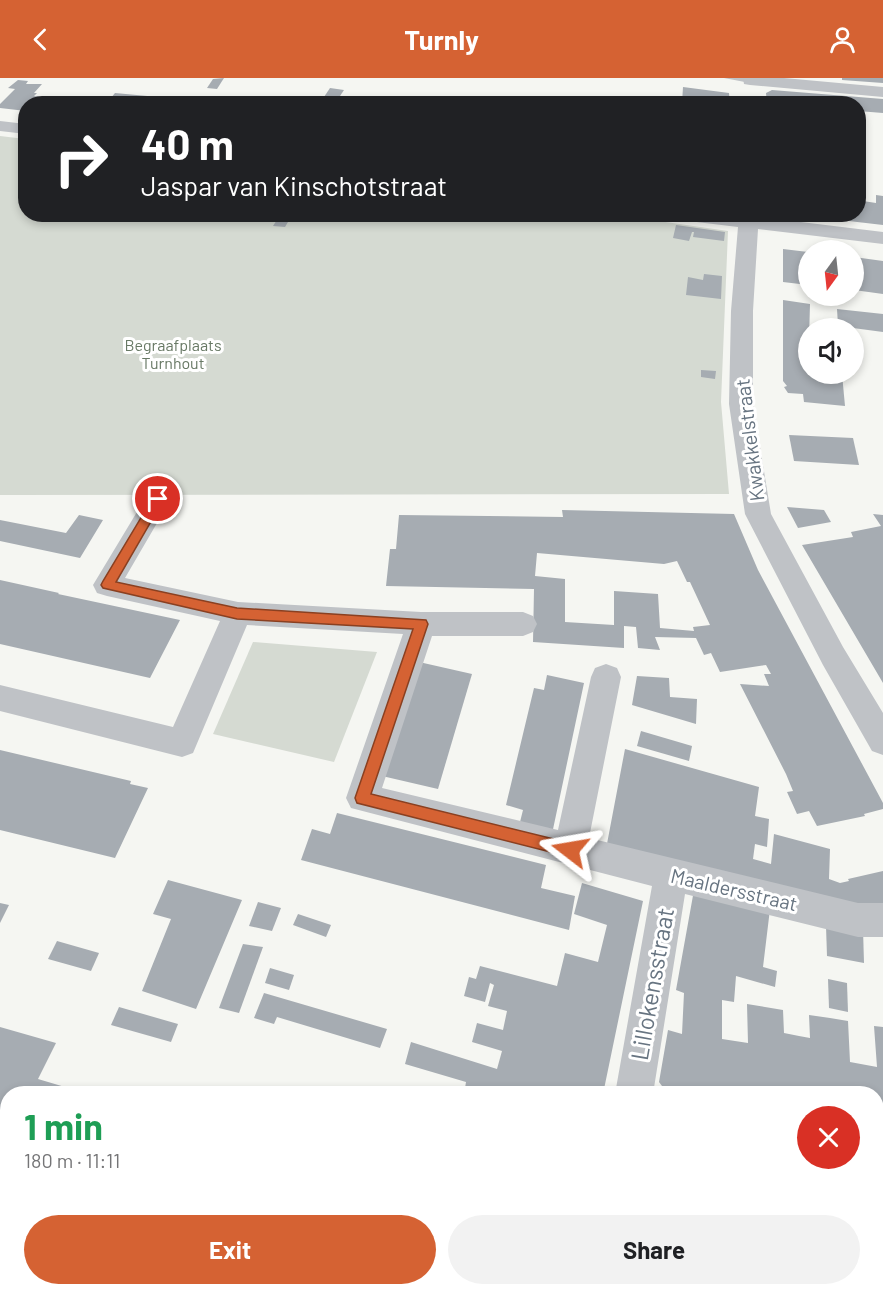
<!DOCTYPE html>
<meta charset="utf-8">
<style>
:root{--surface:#fff;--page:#f2f2f2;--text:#202124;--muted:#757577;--accent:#d56233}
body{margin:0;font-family:Barlow,sans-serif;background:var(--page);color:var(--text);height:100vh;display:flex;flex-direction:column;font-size:22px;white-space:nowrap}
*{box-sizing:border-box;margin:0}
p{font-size:20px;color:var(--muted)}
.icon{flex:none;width:33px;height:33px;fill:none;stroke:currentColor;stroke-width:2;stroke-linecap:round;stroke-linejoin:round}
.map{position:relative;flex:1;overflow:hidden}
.panel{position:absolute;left:0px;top:1008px;width:884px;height:210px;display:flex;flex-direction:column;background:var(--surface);border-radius:24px 24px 0 0;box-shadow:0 3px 9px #0003}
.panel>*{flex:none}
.top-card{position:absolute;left:18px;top:18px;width:848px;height:126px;border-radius:24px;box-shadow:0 3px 9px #0003;background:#202124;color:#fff;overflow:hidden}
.needle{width:39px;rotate:195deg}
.fabs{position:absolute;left:798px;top:162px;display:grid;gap:12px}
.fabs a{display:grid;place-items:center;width:66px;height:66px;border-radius:50%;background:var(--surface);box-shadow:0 3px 9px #0003;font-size:30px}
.pin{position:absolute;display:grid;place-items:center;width:51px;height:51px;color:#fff;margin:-26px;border:3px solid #fff;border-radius:50%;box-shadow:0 2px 6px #0007}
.me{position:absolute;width:66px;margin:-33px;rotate:284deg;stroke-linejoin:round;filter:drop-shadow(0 0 4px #0008)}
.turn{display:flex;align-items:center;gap:21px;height:126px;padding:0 24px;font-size:27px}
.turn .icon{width:78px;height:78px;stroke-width:2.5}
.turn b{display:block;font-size:42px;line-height:51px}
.round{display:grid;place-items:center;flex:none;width:63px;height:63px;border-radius:32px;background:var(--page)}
.head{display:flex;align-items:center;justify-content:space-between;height:102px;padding:0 24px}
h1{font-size:36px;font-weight:700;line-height:45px;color:#1e9e55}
.action{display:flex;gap:12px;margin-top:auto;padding:12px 24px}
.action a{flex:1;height:69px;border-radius:36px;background:var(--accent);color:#fff;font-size:24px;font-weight:700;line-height:69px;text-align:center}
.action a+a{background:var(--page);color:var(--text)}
header{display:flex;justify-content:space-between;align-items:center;height:78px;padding:0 24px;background:var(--accent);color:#fff;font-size:27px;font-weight:700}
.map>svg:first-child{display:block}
</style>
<header><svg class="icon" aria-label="back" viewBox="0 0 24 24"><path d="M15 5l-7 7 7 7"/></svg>Turnly<svg class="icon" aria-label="person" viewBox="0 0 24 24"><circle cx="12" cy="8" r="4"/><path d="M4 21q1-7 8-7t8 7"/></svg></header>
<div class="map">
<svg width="883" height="1218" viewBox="0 0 883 1218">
<rect width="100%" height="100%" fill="#f5f6f2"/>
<g fill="#d5dad2">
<polygon points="0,58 25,61 26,136 610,136 728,153 721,324 729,416 0,417"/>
<polygon points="253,564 377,574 334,684 213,656"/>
</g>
<g fill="#a6acb2" fill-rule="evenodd">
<polygon points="224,0 217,11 207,10 213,1"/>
<polygon points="842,0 883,0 883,5 842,2"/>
<polygon points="18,2 28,3 26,6 42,6 34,15 37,15 34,18 42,19 37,26 26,26 26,33 0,30 0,26 15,11 8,10"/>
<polygon points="683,9 729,15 730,26 682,26"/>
<polygon points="330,10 344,12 336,24 322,22"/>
<polygon points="772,12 883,21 883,35 858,33 858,26 767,26 766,15"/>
<polygon points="115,15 158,19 156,22 177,26 106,26"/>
<polygon points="67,21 93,24 93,26 54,26 56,23 65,24"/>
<polygon points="876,117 883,118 883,147 806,138 858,136 858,126 863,126 863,123 876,125"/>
<polygon points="280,137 291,139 285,149 273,148"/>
<polygon points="676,147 725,154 724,163 693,159 694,154 692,154 689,163 673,160"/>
<polygon points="783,171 808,174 808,207 783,204"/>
<polygon points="854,179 883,183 883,216 854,212"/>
<polygon points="704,196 722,198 721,221 686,217 688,199 703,202"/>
<polygon points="783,222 810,226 808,296 842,296 845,328 804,324 803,316 788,315 784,309 787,308 783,303"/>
<polygon points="837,231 883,236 883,254 838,248"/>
<polygon points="701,292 716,293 715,301 701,299"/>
<polygon points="789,357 853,360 859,387 794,383"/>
<polygon points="787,429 824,432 831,444 798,450"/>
<path d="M562 432 734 436 758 492 883 725V731L864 736 865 738 817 748 809 733 797 736 787 714 793 713 786 696 740 606 769 608 764 596H771L766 587 720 594 711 575 704 577 696 560 655 559 660 572 638 570 636 549 624 548V570L533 564 534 511 386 508 390 471H396L399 437 563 439ZM537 475 664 486 677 483 687 504H690L710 547 693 549 694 553 660 550 658 516 614 513V547L565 544V501L535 498Z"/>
<polygon points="873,436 883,437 883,605 802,467 853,459 851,454 881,448"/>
<polygon points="79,437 103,442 80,480 0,463 0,442 66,455"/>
<polygon points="0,502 59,515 58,516 180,542 150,600 0,566"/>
<polygon points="419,584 472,596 438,711 382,698"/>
<polygon points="547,597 584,605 552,756 519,748 523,732 506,727 534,610 544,612"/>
<polygon points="637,598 669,600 670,619 697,621 696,646 632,627"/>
<polygon points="641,653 692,668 689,683 637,668"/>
<polygon points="625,671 759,709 755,738 769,741 767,769 755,766 753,781 771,786 774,756 830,771 829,801 840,805 849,803 848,801 883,793 883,833 606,771"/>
<polygon points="0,672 131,703 130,706 148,710 115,780 0,752"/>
<polygon points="337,735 546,787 541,810 575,818 569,852 301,782 312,751 330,756"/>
<polygon points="168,802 242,822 196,931 142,913 171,841 153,836"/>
<polygon points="582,805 643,823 603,1016 464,1016 466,1004 405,986 411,964 497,991 502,973 472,964 477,945 503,952 507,933 488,928 494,907 490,905 485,924 464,918 469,899 476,901 480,888 557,908 565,875 598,884 607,847 574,836"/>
<polygon points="694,812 770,831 763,889 777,893 775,909 736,898 734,924 722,922 722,961 748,965 747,926 783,932 784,955 799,958 810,960 809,937 830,940 848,943 850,984 877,989 874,948 883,949 883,1053 876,1052 876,1016 683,1016 665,1012 659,1004 668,952 682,956 684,915 676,912"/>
<polygon points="258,824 281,830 272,853 249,848"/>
<polygon points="0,825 9,827 0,845"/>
<polygon points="298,836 331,847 326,859 293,847"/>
<polygon points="826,848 863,851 864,885 827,878"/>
<polygon points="57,863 99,875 91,893 48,881"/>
<polygon points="243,866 263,869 239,935 219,930"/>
<polygon points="270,890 294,897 289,912 265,905"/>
<polygon points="828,901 847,905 848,934 829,930"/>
<polygon points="264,915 387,951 380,970 277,939 274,946 254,940"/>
<polygon points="119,929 178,946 171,964 111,947"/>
<polygon points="0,949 56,965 38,1001 85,1015 8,1016 8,1065 0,1063"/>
<polygon points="8,1068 8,1114 0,1112 0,1085"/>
<polygon points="876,1125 883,1127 883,1218 632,1218 634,1210 876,1210"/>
<polygon points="555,1210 561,1213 560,1218 378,1218 357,1211"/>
</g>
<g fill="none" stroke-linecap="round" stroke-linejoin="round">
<polygon fill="#bfc2c6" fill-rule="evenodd" points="724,0 752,0 754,2 750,5"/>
<g fill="#bfc2c6" fill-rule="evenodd">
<polygon points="743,0 784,0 883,9 883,19 750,7 744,6"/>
<polygon points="0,43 26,46 26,56 0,53"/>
<polygon points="670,136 759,136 759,139 883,154 883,166 758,151 753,233 753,326 771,436 843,569 883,635 883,677 872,673 823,587 745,436 729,326 731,233 738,149 680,142 673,140"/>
<polygon points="158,411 167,414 171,421 125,500 238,524 421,534 523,534 533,538 537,546 533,554 523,558 432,558 382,710 558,752 591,599 595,590 606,586 617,590 621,599 589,760 858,825 883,825 883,859 858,859 685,816 653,1016 615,1016 652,808 351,730 346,720 403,556 247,547 193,675 182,679 0,633 0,607 173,649 220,543 107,518 97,515 93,507 149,414"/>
<polygon points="876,1065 883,1066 883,1106 876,1105"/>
<polygon points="0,1139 8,1141 8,1183 0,1181"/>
<polygon points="137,1210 200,1210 204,1218 140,1218"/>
<polygon points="572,1210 615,1210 615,1218 571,1218"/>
</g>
</g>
<polygon fill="#d56233" stroke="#8a4021" stroke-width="1.5" points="158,417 164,421 116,504 237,530 426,542 428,546 371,716 570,765 575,767 578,772 575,777 570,779 357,725 355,720 413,551 237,541 103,510 101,507 103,503 154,418"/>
<g text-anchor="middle" stroke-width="6" stroke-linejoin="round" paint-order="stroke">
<g font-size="16" fill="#687965" stroke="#fff">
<text x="173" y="273">Begraafplaats<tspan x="173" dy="18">Turnhout</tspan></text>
</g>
<g font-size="20" fill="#677481" stroke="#fff">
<text transform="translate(750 362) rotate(-97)" y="7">Kwakkelstraat</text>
<text transform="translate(734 812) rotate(13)" y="7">Maaldersstraat</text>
</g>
<g font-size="24" fill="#677481" stroke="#fff">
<text transform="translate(653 906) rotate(-80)" y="8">Lillokensstraat</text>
</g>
</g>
</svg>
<div class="fabs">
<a><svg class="needle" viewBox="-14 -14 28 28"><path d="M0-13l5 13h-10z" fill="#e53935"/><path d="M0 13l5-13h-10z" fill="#757577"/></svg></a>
<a><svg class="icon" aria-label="sound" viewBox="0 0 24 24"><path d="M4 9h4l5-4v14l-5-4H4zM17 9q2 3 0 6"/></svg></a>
</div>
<div class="pin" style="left:158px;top:421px;background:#d93025"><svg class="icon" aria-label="arrive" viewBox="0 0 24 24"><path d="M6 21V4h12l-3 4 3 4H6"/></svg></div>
<svg class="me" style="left:570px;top:772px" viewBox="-20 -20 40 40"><path d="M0-17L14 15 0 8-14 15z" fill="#d56233" stroke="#fff" stroke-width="4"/></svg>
<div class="top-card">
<div class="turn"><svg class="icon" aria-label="right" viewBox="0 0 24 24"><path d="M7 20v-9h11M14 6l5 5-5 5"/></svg><div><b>40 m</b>Jaspar van Kinschotstraat</div></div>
</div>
<section class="panel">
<div class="head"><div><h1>1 min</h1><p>180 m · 11:11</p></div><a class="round" style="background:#d93025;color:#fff"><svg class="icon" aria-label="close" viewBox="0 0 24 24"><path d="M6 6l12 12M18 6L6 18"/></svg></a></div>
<div class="action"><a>Exit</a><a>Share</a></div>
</section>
</div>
